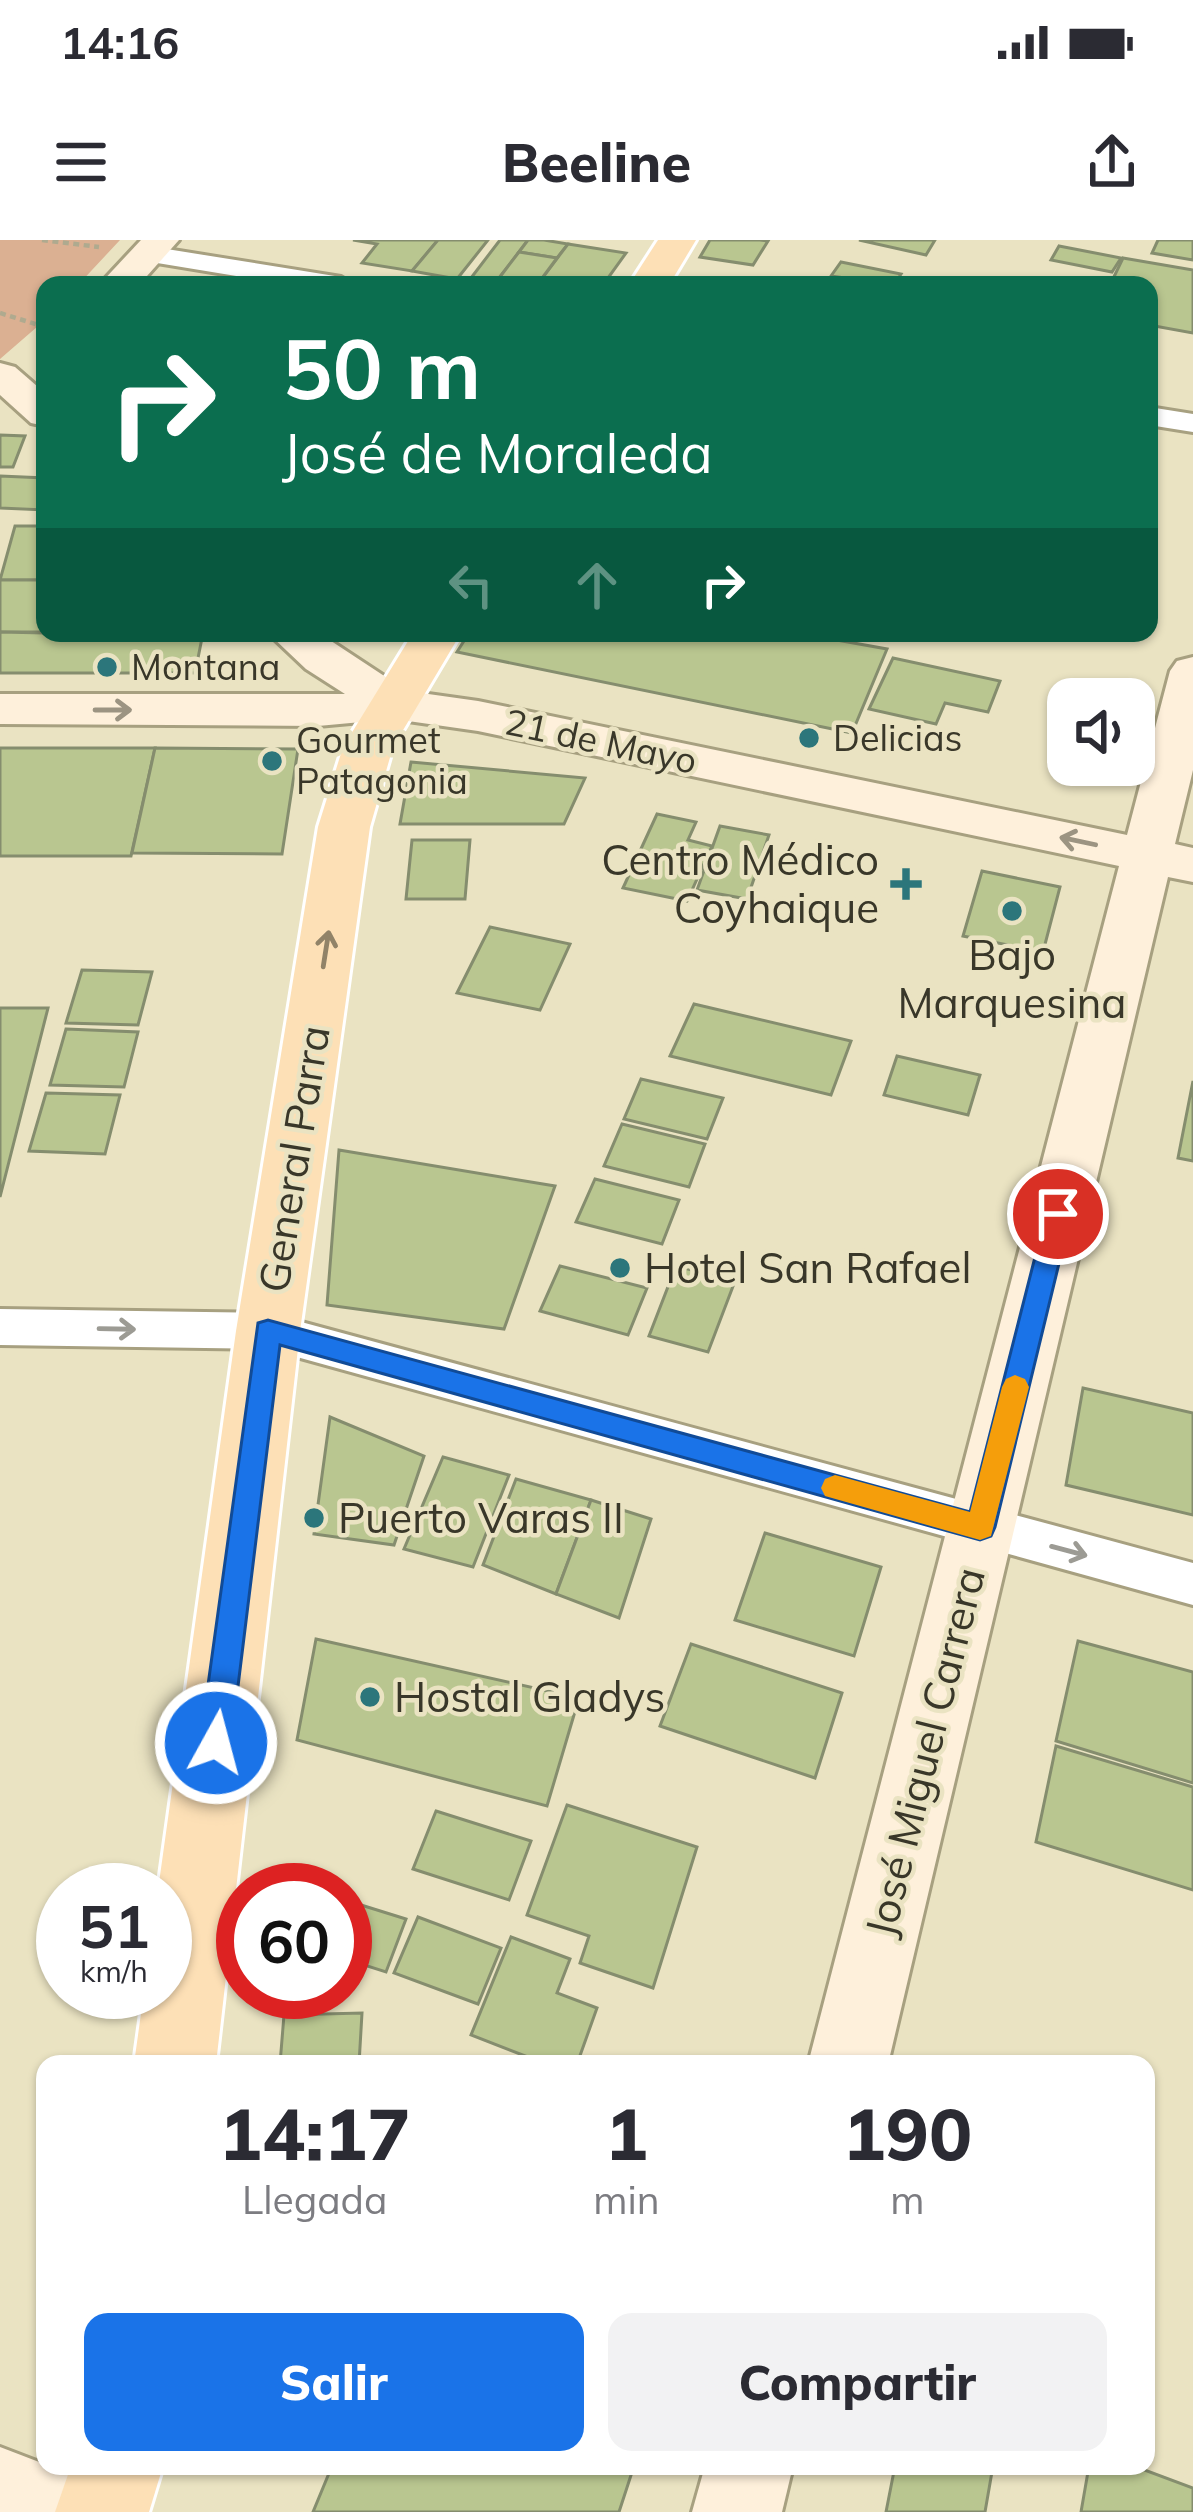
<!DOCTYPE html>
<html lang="es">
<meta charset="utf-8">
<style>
:root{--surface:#fff;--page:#f2f2f3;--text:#2b2b33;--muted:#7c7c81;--accent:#1a73e8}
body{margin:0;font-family:Mulish,sans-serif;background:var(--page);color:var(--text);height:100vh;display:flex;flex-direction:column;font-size:45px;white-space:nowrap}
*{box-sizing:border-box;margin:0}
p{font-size:39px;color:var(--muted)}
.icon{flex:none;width:66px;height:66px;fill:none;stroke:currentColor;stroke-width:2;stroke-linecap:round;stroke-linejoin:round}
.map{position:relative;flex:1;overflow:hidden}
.sheet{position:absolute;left:36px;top:1815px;width:1119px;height:420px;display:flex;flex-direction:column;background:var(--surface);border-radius:24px;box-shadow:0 3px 9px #0004}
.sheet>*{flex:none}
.hud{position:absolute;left:36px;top:36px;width:1122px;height:366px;border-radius:24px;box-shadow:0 3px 9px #0004;background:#0b6e4f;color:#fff;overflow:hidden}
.buttons{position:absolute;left:1047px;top:438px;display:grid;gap:24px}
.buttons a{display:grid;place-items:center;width:108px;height:108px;border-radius:24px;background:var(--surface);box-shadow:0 3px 9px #0004;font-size:60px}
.speed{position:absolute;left:36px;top:1623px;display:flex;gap:24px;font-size:60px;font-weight:700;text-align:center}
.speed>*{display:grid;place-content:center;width:156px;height:156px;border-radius:50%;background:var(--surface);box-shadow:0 3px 9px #0004;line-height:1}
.speed small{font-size:30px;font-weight:400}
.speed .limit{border:18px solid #d22;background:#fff;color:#111}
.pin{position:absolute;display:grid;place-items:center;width:102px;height:102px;color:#fff;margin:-51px;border:6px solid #fff;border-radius:50%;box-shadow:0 3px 12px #0007}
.me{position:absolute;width:132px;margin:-66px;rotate:7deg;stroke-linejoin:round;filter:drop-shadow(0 0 9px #0008)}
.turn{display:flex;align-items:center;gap:42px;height:252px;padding:0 48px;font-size:54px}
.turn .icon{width:156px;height:156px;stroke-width:2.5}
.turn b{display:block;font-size:84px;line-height:102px}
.lanes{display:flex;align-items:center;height:114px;padding:0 48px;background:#0003;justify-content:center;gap:60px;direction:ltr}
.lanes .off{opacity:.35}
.eta{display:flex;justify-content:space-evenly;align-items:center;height:204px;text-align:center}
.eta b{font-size:72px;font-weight:800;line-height:84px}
.action{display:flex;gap:24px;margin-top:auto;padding:24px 48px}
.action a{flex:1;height:138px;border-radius:24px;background:var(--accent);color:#fff;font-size:48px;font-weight:800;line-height:138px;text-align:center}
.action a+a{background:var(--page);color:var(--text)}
.status{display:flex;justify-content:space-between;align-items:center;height:84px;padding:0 60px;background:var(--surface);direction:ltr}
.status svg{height:33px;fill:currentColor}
header{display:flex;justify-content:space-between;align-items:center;height:156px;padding:0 48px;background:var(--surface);font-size:54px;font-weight:800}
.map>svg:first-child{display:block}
</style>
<div class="status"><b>14:16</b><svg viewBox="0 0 49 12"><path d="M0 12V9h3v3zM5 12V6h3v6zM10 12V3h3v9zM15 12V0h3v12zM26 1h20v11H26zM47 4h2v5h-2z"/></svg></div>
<header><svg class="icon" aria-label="menu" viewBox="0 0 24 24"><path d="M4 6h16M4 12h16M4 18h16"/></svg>Beeline<svg class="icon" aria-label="share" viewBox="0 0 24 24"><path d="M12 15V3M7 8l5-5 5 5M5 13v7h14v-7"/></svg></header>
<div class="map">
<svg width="1193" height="2272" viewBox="0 0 1193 2272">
<rect width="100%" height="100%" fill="#eae3c2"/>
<polygon fill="#dbb092" points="0,0 120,0 78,45 45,45 45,80 0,119"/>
<g fill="#b9c690" stroke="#858d6e" stroke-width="3">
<polygon points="353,0 438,0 412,31 362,23 377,4"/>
<polygon points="438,0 488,0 457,39 412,31"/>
<polygon points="500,0 528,0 496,42 471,38"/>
<polygon points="528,0 544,0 568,4 557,18 519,12"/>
<polygon points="710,0 760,0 768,1 753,25 700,17"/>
<polygon points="859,0 935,0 926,15"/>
<polygon points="1158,0 1193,0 1193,20 1152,13"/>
<polygon points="568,4 626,13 603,45 537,45"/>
<polygon points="1059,6 1121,18 1112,32 1051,20"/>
<polygon points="519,12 557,18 537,45 496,42"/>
<polygon points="1123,18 1193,30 1193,93 1149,85 1149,45 1110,45"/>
<polygon points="841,22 901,34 894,45 831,36"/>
<polygon points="0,195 25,196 13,227 0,227"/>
<polygon points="0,236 45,238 45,270 0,268"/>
<polygon points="15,286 45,286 45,340 0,340"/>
<rect x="0" y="340" width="45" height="52"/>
<polygon points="0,392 45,393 203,393 195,433 0,433"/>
<polygon points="469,393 840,393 837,400 887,409 852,493 457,412"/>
<polygon points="893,418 1000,441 988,472 945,463 936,484 869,469"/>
<polygon points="0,508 155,508 131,616 0,616"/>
<polygon points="155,508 298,509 282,614 132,613"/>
<polygon points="411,522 585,538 564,584 400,584"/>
<polygon points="657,574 696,582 688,600 712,606 687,661 623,648"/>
<polygon points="720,586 769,595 747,659 697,650"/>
<polygon points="412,600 470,600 465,659 406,659"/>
<polygon points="982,631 1060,647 1043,712 963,696"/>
<polygon points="490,687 570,704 540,770 457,753"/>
<polygon points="82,730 152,732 138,785 66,783"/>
<polygon points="694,764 851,801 831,855 670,816"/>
<polygon points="0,768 48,768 0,957"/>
<polygon points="66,789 138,792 124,847 50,845"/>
<polygon points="897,816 980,835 968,875 884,855"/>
<polygon points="641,839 723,858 707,899 624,879"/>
<polygon points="1193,841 1193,921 1178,918"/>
<polygon points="46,853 120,855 105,914 29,911"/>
<polygon points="622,884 705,904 689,947 604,926"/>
<polygon points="339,910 555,946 504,1089 327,1065"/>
<polygon points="595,939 679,960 662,1004 576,982"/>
<polygon points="560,1026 647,1048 628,1095 540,1071"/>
<polygon points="676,1026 735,1041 708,1112 649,1096"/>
<polygon points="1083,1148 1193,1173 1193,1275 1066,1245"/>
<polygon points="330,1177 424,1216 394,1305 314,1294"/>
<polygon points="443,1217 509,1235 473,1327 404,1309"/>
<polygon points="516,1239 591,1260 556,1354 483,1325"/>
<polygon points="591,1260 651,1279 619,1378 556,1354"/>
<polygon points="765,1293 881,1327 854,1416 735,1380"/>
<polygon points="316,1399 579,1458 547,1566 297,1500"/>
<polygon points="1078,1401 1193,1432 1193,1543 1056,1501"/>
<polygon points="691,1404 842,1453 815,1538 660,1486"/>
<polygon points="1056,1506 1193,1547 1193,1650 1036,1602"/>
<polygon points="567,1565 697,1607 653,1748 580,1723 589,1696 527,1675"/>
<polygon points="436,1571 531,1601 509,1660 413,1629"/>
<polygon points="345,1660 406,1679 386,1732 345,1719"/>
<polygon points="418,1677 501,1708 478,1764 394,1733"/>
<polygon points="511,1697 570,1719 557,1753 597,1768 577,1824 546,1824 471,1795"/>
<polygon points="362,1773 359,1824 280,1824 284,1775"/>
<polygon points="332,2226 634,2226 619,2272 313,2272"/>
<polygon points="895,2226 993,2226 985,2272 886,2272"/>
<polygon points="1089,2226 1134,2226 1193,2248 1193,2272 1081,2272"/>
</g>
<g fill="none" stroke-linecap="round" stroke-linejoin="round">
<defs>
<g id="street">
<polygon points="148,6 341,37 354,45 291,45 139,20 135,14 139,8"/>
<polygon points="1149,167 1193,174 1193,192 1149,185"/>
<polygon points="0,1069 268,1073 1193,1323 1193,1365 268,1109 0,1105"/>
</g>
<g id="secondary">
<polygon points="141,0 179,0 139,45 99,45"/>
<polygon points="0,123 15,127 45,153 45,186 31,183 0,155"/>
<polygon points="268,393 319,393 407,451 478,461 1127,595 1170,431 1177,421 1193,417 1193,530 1175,604 1193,608 1193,642 1168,637 888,1824 808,1824 1119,626 478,491 394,479 318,486 0,484 0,454 345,454 306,429"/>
<polygon points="0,2207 86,2240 99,2272 0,2272"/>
<polygon points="705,2226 793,2226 782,2272 692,2272"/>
</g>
<g id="primary">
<polygon points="658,0 696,0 669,45 629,45"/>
<polygon points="413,393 461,393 393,507 370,587 300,1091 216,1824 134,1824 144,1752 165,1752 165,1650 158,1650 236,1091 318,587 343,507"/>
<polygon points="71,2226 163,2226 149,2272 55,2272"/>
</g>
</defs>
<use href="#street" stroke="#a7a080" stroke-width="6"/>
<use href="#secondary" stroke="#a7a080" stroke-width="6"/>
<use href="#primary" stroke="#fff" stroke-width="6"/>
<g stroke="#afaa8f" stroke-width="4.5" stroke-dasharray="6 4.5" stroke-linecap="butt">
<polyline points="42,0 99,7"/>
<polyline points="0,73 45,87"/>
</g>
<use href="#street" fill="#fff" fill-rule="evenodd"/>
<use href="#secondary" fill="#fef0db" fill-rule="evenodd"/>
<use href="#primary" fill="#fde0b6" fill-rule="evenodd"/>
</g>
<defs><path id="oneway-shaft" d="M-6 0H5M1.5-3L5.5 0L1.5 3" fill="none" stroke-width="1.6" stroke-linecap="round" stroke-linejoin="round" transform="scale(3)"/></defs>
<g stroke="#9c9482">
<use href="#oneway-shaft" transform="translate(113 470)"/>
<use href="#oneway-shaft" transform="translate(1078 601) rotate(-168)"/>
</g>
<use stroke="#918368" href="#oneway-shaft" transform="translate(326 709) rotate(-81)"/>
<g stroke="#9c9b94">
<use href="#oneway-shaft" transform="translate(117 1089) rotate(1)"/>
<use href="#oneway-shaft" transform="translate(1069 1311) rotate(15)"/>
</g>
<polygon fill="#1a73e8" stroke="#114b97" stroke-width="3" points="1058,964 1071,974 995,1287 991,1296 980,1300 280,1105 231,1503 227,1513 216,1518 205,1513 200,1503 258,1083 268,1080 970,1272 1046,974"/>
<polygon fill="#f59e0b" points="1015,1135 1025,1139 1029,1147 991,1296 980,1300 825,1256 821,1248 825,1239 835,1235 970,1272 1002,1147 1006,1139"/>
<g fill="#2c767b" stroke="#eae3c2" stroke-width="4.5">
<circle cx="107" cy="427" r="12"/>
<circle cx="809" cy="498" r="12"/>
<circle cx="272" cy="521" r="12"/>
<path d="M900 626h12v12h12v12h-12v12h-12v-12h-12v-12h12z"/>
<circle cx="1012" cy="671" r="12"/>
<circle cx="620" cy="1028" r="12"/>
<circle cx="314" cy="1278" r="12"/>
<circle cx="370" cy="1457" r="12"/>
</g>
<g text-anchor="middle" stroke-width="9" stroke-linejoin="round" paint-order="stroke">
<g font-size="36" fill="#393729" stroke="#eae3c2" text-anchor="start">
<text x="131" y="440">Montana</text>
<text x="833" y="511">Delicias</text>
<text x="296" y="513">Gourmet<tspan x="296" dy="41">Patagonia</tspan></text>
</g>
<g font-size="36" fill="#393729" stroke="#eae3c2">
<text transform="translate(601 501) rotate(12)" y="13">21 de Mayo</text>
</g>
<g font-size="42" fill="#393729" stroke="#eae3c2" text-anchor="start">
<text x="879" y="635" text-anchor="end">Centro Médico<tspan x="879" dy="48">Coyhaique</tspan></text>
<text x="1012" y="730" text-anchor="middle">Bajo<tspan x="1012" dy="48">Marquesina</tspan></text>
<text x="644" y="1043">Hotel San Rafael</text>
<text x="338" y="1293">Puerto Varas II</text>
<text x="394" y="1472">Hostal Gladys</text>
</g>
<g font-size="42" fill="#393729" stroke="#eae3c2">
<text transform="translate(294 919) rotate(-81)" y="15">General Parra</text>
<text transform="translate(925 1512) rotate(-76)" y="15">José Miguel Carrera</text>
</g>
</g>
</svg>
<div class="buttons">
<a><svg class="icon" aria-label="sound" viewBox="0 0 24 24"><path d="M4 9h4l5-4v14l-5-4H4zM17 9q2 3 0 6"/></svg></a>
</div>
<div class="speed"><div>51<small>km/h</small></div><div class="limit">60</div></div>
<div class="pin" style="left:1058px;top:974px;background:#d93025"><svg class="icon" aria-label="arrive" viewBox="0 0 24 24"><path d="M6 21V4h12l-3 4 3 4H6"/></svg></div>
<svg class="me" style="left:216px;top:1503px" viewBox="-20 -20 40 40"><circle r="17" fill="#1a73e8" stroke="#fff" stroke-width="3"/><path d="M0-11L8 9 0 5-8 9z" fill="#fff"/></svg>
<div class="hud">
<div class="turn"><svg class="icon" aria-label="right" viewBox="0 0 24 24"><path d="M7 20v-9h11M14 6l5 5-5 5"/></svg><div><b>50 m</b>José de Moraleda</div></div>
<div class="lanes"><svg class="icon off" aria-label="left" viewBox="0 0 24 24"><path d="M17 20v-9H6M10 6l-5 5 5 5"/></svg><svg class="icon off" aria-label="ahead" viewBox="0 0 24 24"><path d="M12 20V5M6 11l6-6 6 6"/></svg><svg class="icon" aria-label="right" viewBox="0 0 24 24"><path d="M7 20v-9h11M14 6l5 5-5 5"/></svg></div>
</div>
<section class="sheet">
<div class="eta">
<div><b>14:17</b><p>Llegada</p></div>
<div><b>1</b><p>min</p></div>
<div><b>190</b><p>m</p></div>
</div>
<div class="action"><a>Salir</a><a>Compartir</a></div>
</section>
</div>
